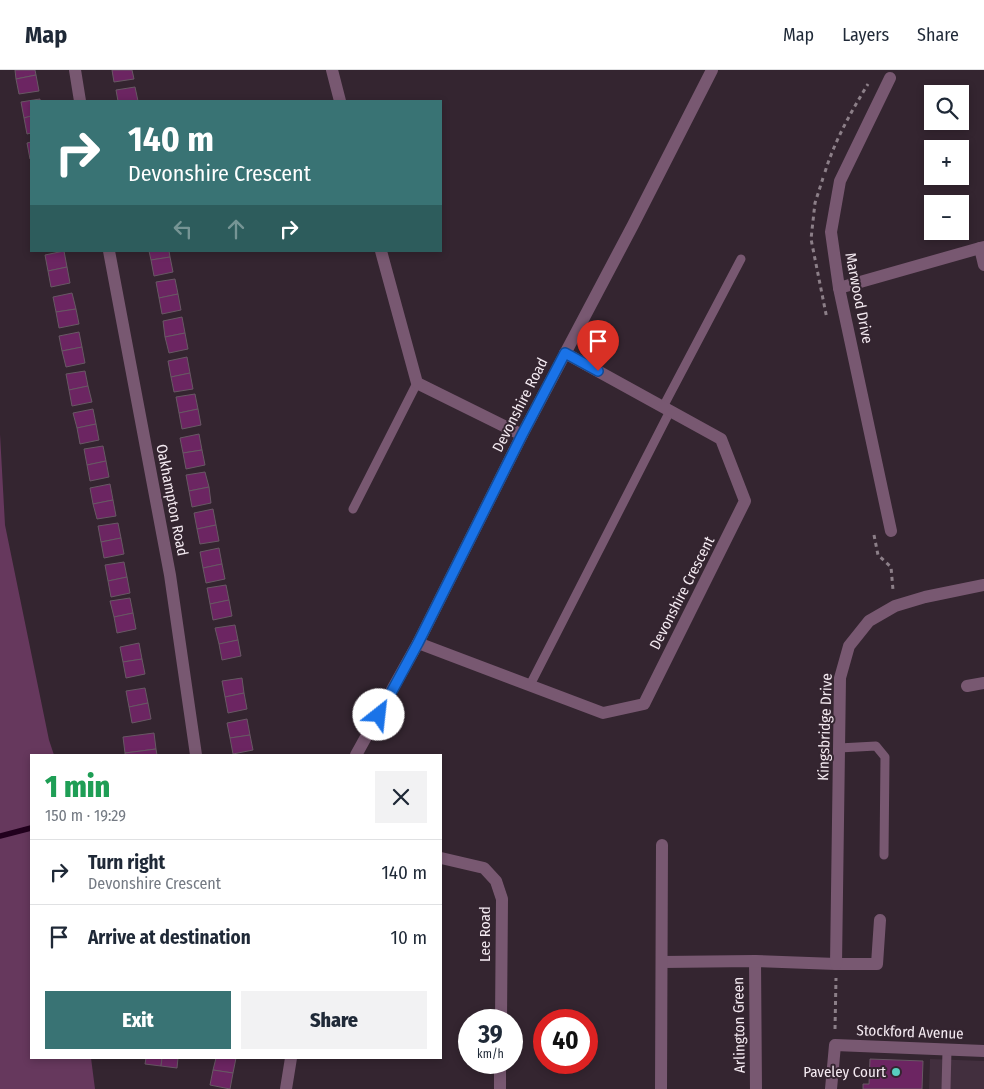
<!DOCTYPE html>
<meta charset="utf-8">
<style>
:root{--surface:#fff;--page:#f2f2f3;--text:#1f2937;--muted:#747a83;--line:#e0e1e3;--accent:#397374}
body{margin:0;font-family:"Fira Sans Condensed",sans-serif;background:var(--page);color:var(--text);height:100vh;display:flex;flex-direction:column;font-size:19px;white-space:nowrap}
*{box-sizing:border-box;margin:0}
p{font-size:16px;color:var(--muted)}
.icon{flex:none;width:28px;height:28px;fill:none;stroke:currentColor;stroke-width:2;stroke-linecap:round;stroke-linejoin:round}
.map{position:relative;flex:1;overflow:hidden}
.side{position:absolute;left:30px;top:684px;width:412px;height:305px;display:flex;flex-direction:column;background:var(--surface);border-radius:0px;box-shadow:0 2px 8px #0003}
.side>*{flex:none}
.guide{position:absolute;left:30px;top:30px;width:412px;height:152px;border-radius:0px;box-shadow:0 2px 8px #0003;background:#397374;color:#fff;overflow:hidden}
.buttons{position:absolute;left:924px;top:15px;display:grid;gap:10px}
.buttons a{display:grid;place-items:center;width:45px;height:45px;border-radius:0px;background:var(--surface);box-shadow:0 2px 8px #0003;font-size:25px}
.speed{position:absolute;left:458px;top:939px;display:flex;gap:10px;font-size:25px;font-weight:700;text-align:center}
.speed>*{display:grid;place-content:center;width:65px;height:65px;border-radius:50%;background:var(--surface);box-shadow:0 2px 8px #0003;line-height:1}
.speed small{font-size:12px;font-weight:400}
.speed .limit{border:8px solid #d22;background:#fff;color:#111}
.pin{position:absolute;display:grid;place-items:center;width:42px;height:42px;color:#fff;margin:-51px -21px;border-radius:50% 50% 50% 0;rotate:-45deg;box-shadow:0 0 5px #0007}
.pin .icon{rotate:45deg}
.me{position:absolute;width:55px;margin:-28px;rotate:29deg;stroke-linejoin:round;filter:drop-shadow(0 0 4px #0008)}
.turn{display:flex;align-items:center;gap:18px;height:105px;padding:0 15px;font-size:22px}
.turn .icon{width:65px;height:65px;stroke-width:2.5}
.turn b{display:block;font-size:35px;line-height:42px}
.lanes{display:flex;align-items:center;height:48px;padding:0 15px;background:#0003;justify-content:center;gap:25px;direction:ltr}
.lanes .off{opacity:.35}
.round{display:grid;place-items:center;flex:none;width:52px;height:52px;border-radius:0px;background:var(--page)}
.head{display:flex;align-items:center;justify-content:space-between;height:85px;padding:0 15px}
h1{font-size:30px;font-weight:800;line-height:38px;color:#1e9e55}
.action{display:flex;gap:10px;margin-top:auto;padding:10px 15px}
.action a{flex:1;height:58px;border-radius:0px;background:var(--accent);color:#fff;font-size:20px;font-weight:800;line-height:58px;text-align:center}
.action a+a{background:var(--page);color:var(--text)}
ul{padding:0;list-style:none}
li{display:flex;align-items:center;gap:15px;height:65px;padding:0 15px;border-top:1px solid var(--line)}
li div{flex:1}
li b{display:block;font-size:19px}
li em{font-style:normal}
header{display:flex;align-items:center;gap:30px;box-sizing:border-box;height:70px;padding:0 25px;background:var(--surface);border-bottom:1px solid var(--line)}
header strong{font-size:24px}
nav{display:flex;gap:28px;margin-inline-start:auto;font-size:18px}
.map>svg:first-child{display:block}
</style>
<header>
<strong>Map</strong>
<nav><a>Map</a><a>Layers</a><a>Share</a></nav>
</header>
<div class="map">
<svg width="984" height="1019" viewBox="0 0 984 1019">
<rect width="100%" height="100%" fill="#342530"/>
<polygon fill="#422f3e" points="930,989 984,991 984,1019 929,1019"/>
<polygon fill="#66385d" points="0,364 5,455 49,670 54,685 31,685 31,988 91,988 95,1019 0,1019"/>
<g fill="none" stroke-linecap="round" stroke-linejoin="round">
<polyline stroke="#21001d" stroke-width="5.5" points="0,766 31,758"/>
</g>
<g fill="#6c2562" stroke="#685864">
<polygon points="15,0 35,0 36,5 16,9"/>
<polygon points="112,0 132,0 134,9 114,12"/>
<polygon points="36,5 39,21 19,24 16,9"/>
<polygon points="135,17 138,31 118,31 116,20"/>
<polygon points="40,29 40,31 31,31 31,46 24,48 21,32"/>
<polygon points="31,46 31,63 27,64 24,48"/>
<polygon points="31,72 31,89 30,89 27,73"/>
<polygon points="64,181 67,197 48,201 45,185"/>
<polygon points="149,181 169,181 170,187 151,190"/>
<polygon points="170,187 173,202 154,206 151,190"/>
<polygon points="67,197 70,213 51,217 48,201"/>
<polygon points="175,209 178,224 159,228 156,212"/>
<polygon points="72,223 76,239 56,242 53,227"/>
<polygon points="178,224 181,240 162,244 159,228"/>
<polygon points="76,239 79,254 59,258 56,242"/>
<polygon points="182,247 185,263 165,267 163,251"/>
<polygon points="79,262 82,277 62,281 59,266"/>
<polygon points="185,263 188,279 169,283 165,267"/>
<polygon points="82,277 85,293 66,297 62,281"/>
<polygon points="187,287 190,303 171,307 168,291"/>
<polygon points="85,301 88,316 69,320 66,304"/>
<polygon points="190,303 193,319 174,322 171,307"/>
<polygon points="88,316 92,332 72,336 69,320"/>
<polygon points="195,324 198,339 179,343 176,327"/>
<polygon points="93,339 96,354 77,358 73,343"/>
<polygon points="198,339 201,355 182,359 179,343"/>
<polygon points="96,354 99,370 80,374 77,358"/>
<polygon points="199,364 202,380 183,383 180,368"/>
<polygon points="103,376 106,391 87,395 84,379"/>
<polygon points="202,380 205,395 186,399 183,383"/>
<polygon points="106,391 109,407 90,411 87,395"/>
<polygon points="205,402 209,417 189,421 186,405"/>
<polygon points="110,414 113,430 93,434 90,418"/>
<polygon points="209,417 211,433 192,437 189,421"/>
<polygon points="113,430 116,446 97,449 93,434"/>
<polygon points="213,439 216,455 197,459 194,443"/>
<polygon points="118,453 121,468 101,472 98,456"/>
<polygon points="216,455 219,471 200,474 197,459"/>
<polygon points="121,468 124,484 104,488 101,472"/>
<polygon points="219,478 222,494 203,498 200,482"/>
<polygon points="124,492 127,507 108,511 105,495"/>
<polygon points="222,494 225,509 206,513 203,498"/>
<polygon points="127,507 130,523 111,527 108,511"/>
<polygon points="226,515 229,530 210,534 207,518"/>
<polygon points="130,528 133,543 114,547 110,531"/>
<polygon points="229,530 232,546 213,550 210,534"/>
<polygon points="133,543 136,559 117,563 114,547"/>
<polygon points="235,555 238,570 219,574 215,558"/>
<polygon points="238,570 241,586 222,590 219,574"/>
<polygon points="139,573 142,589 123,592 120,577"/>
<polygon points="142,589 145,604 126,608 123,592"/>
<polygon points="242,608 244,623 225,627 222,611"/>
<polygon points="145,618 148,633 129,637 126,621"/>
<polygon points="244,623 247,639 228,643 225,627"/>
<polygon points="148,633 151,649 132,653 129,637"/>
<polygon points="247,649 250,665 230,668 227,653"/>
<polygon points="154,663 156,679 125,683 123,667"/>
<polygon points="250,665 253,680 233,684 230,668"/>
<polygon points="156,679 157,685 125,685 125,683"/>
<polygon points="146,988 162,988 161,996 145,994"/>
<polygon points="162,988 178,988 177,998 161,996"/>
<polygon points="216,988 236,988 233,1003 213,1000"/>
<polygon points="870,989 923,991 922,1019 863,1019 863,1014 869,1014"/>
<polygon points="213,1000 233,1003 230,1019 210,1015"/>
</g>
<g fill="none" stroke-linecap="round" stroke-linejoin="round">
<g stroke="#8c7f88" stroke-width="3" stroke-dasharray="4 4" stroke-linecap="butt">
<path d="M825 102C835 70 851 42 868 14"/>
<polyline points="823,108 815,133 811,169 827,249"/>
<polyline points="874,465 878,485 891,497 893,520"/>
<polyline points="835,959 836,908"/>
</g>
<g stroke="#785871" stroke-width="9">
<polyline points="663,337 741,189"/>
<polyline points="353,439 417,313"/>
<polyline points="530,615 670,341"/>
<polyline points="839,678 876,676 885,687 884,785"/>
<polyline points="946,1019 947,980"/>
</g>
<g stroke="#785871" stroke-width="12">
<polyline points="75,0 80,31"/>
<polyline points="332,0 340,31"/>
<polyline points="890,8 840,111 831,162 839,218 891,461"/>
<polyline points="984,177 980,178 984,195"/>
<polyline points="109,181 170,505 196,685"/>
<polyline points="381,181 417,313 522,365"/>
<polyline points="839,218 980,178"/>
<polyline points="418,573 603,643 644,634 745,431 721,369 565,283"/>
<polyline points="967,616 984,613"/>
<polyline points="441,788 484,798 496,811 502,829 501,950"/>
<polyline points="755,891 756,1019"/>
<polyline points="662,892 755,891 836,894 877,894 880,850"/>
<polyline points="836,894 840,608 849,576 869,551 895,536 925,527 984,515"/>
<polyline points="500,1019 500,992"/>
<polyline points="661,1019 662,775"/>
<polyline points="831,1019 835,975 984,981"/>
</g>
<g stroke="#785871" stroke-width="12">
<polyline points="356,685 418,573 522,365 633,155 712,0"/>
<polyline points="286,1019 291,988"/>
</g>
</g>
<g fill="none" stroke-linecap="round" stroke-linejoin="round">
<defs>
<polyline id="route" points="379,645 418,573 522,365 565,283 598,301"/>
</defs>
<use href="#route" stroke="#114b97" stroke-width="12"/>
<use href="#route" stroke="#1a73e8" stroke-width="9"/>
</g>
<circle fill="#58cebf" stroke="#342530" stroke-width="2" cx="896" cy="1002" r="5"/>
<g text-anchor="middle" stroke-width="4" stroke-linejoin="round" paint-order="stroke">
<g font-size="15" fill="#f4eaf1" stroke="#342530">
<text transform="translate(859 228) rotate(79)" y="5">Marwood Drive</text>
<text transform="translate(520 335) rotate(-63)" y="5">Devonshire Road</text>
<text transform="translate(172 430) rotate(79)" y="5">Oakhampton Road</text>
<text transform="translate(682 523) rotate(-63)" y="5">Devonshire Crescent</text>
<text transform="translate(825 657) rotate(-88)" y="5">Kingsbridge Drive</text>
<text transform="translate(485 864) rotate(-90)" y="5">Lee Road</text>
<text transform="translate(739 955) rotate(-91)" y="5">Arlington Green</text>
<text transform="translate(910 962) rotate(2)" y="5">Stockford Avenue</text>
</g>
<g font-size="15" fill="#f4eaf1" stroke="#342530" text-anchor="end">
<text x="886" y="1007">Paveley Court</text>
</g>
</g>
</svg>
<div class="buttons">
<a><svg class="icon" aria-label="search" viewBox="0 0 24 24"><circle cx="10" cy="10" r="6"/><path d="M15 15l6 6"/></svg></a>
<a>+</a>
<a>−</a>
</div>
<div class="speed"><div>39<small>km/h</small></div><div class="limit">40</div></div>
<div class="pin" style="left:598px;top:301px;background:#d93025"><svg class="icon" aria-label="arrive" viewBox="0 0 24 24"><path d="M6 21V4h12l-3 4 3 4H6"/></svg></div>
<svg class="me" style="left:379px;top:645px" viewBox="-20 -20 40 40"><circle r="19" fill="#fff"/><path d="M0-13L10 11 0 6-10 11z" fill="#1a73e8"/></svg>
<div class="guide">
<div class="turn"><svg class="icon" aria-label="right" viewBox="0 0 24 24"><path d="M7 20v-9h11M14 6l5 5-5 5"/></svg><div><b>140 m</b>Devonshire Crescent</div></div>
<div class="lanes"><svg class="icon off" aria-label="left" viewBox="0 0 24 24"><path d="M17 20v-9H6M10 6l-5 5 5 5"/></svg><svg class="icon off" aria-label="ahead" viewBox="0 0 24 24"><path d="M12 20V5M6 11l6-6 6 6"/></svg><svg class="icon" aria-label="right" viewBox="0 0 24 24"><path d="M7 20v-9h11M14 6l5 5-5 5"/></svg></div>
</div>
<section class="side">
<div class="head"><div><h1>1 min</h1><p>150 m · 19:29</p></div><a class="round"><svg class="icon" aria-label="close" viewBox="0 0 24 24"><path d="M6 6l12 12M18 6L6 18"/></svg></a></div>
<ul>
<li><svg class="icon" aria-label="right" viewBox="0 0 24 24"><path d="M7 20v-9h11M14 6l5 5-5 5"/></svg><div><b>Turn right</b><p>Devonshire Crescent</p></div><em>140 m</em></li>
<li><svg class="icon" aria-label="arrive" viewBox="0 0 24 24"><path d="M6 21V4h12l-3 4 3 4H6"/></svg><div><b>Arrive at destination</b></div><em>10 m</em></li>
</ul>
<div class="action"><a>Exit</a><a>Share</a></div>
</section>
</div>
